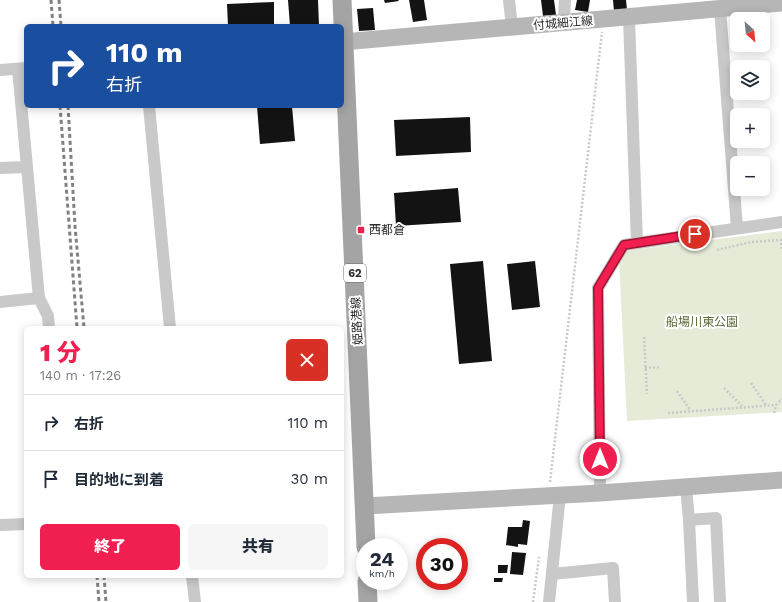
<!DOCTYPE html>
<html lang="ja">
<meta charset="utf-8">
<style>
:root{--surface:#fff;--page:#f6f6f7;--text:#1f2937;--muted:#747a83;--line:#e0e1e3;--accent:#f11f50}
body{margin:0;font-family:"Work Sans","Noto Sans JP",sans-serif;background:var(--page);color:var(--text);height:100vh;display:flex;flex-direction:column;font-size:15px;white-space:nowrap}
*{box-sizing:border-box;margin:0}
p{font-size:13px;color:var(--muted)}
.icon{flex:none;width:22px;height:22px;fill:none;stroke:currentColor;stroke-width:2;stroke-linecap:round;stroke-linejoin:round}
.map{position:relative;flex:1;overflow:hidden}
.panel{position:absolute;left:24px;top:326px;width:320px;height:252px;display:flex;flex-direction:column;background:var(--surface);border-radius:6px;box-shadow:0 2px 10px #0003}
.panel>*{flex:none}
.banner{position:absolute;left:24px;top:24px;width:320px;height:84px;border-radius:6px;box-shadow:0 2px 10px #0003;background:#1a4fa0;color:#fff;overflow:hidden}
.needle{width:26px;rotate:153deg}
.controls{position:absolute;left:730px;top:12px;display:grid;gap:8px}
.controls a{display:grid;place-items:center;width:40px;height:40px;border-radius:6px;background:var(--surface);box-shadow:0 2px 10px #0003;font-size:20px}
.speed{position:absolute;left:356px;top:538px;display:flex;gap:8px;font-size:20px;font-weight:700;text-align:center}
.speed>*{display:grid;place-content:center;width:52px;height:52px;border-radius:50%;background:var(--surface);box-shadow:0 2px 10px #0003;line-height:1}
.speed small{font-size:10px;font-weight:400}
.speed .limit{border:6px solid #d22;background:#fff;color:#111}
.pin{position:absolute;display:grid;place-items:center;width:34px;height:34px;color:#fff;margin:-17px;border:2px solid #fff;border-radius:50%;box-shadow:0 1px 4px #0007}
.me{position:absolute;width:44px;margin:-22px;rotate:0deg;stroke-linejoin:round;filter:drop-shadow(0 0 3px #0008)}
.turn{display:flex;align-items:center;gap:14px;height:84px;padding:0 16px;font-size:18px}
.turn .icon{width:52px;height:52px;stroke-width:2.5}
.turn b{display:block;font-size:28px;line-height:34px}
.round{display:grid;place-items:center;flex:none;width:42px;height:42px;border-radius:6px;background:var(--page)}
.summary{display:flex;align-items:center;justify-content:space-between;height:68px;padding:0 16px}
h1{font-size:24px;font-weight:800;line-height:30px;color:var(--accent)}
.action{display:flex;gap:8px;margin-top:auto;padding:8px 16px}
.action a{flex:1;height:46px;border-radius:6px;background:var(--accent);color:#fff;font-size:16px;font-weight:800;line-height:46px;text-align:center}
.action a+a{background:var(--page);color:var(--text)}
ul{padding:0;list-style:none}
li{display:flex;align-items:center;gap:12px;height:56px;padding:0 16px;border-top:1px solid var(--line)}
li div{flex:1}
li b{display:block;font-size:15px}
li em{font-style:normal}
.map>svg:first-child{display:block}
</style>
<div class="map">
<svg width="782" height="602" viewBox="0 0 782 602">
<rect width="100%" height="100%" fill="#fff"/>
<polygon fill="#e5ebd7" points="782,231 782,412 627,421 619,259 624,251"/>
<g fill="#131313">
<polygon points="288,0 318,0 319,26 290,26"/>
<polygon points="384,0 398,0 399,1 385,3"/>
<polygon points="409,0 424,0 427,20 413,22"/>
<polygon points="541,0 554,0 556,15 543,16"/>
<polygon points="577,0 590,0 588,12 575,10"/>
<polygon points="613,0 626,0 627,10 614,11"/>
<polygon points="274,2 274,26 228,26 227,4"/>
<polygon points="373,8 375,30 359,31 357,9"/>
<polygon points="257,106 292,106 295,141 260,144"/>
<polygon points="470,117 471,152 396,156 394,120"/>
<polygon points="458,188 461,222 396,226 394,193"/>
<polygon points="483,261 492,361 459,364 450,264"/>
<polygon points="535,261 540,307 512,310 507,264"/>
<polygon points="523,520 530,521 527,545 518,544 518,547 506,545 508,527 522,527"/>
<polygon points="512,552 526,553 523,575 510,574"/>
<polygon points="498,565 508,565 507,573 498,573"/>
<polygon points="494,578 503,578 502,582 494,582"/>
</g>
<g fill="none" stroke-linecap="round" stroke-linejoin="round">
<g stroke="#c9c9c9" stroke-width="2.5" stroke-dasharray="2 2" stroke-linecap="butt">
<polyline points="717,250 751,242 781,240 782,250"/>
<polyline points="644,337 647,394"/>
<polyline points="645,368 661,367"/>
<polyline points="751,383 766,405"/>
<polyline points="724,388 742,406"/>
<polyline points="677,391 690,410"/>
<polyline points="668,413 776,405"/>
<polyline points="774,413 776,405 782,399"/>
<polyline points="550,482 602,32"/>
<polyline points="533,602 539,557"/>
</g>
<g stroke="#c9c9c9" stroke-width="12">
<polyline points="509,0 512,27"/>
<polyline points="720,9 737,228"/>
<polyline points="629,18 637,243"/>
<polyline points="564,23 565,0"/>
<polyline points="18,69 39,298 48,316 49,328"/>
<polyline points="0,70 26,68"/>
<polyline points="149,106 170,328"/>
<polyline points="0,168 27,167"/>
<polyline points="0,302 39,298"/>
<polyline points="686,487 689,520 693,602"/>
<polyline points="600,493 598,288 624,245 782,222"/>
<polyline points="689,520 716,518 720,602"/>
<polyline points="0,525 26,524"/>
<polyline points="552,574 613,568 615,602"/>
<polyline points="192,576 195,602"/>
<polyline points="549,602 560,495"/>
</g>
<g stroke="#b6b6b6" stroke-width="17">
<polyline points="343,42 782,3"/>
<polyline points="365,506 600,493 782,480"/>
</g>
<g stroke="#a4a4a4" stroke-width="19">
<polyline points="342,0 366,547"/>
<polyline points="367,581 368,602"/>
</g>
<g stroke="#818181" stroke-width="3" stroke-dasharray="4 3" stroke-linecap="butt">
<polyline points="51,0 53,26"/>
<polyline points="59,0 61,26"/>
<polyline points="60,106 77,328"/>
<polyline points="68,106 75,226 84,328"/>
<polyline points="97,576 99,602"/>
<polyline points="104,576 106,602"/>
</g>
</g>
<g fill="none" stroke-linecap="round" stroke-linejoin="round">
<defs>
<polyline id="route" points="600,459 598,288 624,245 695,234"/>
</defs>
<use href="#route" stroke="#9d1434" stroke-width="10"/>
<use href="#route" stroke="#f11f50" stroke-width="7"/>
</g>
<rect fill="#f11f50" stroke="#fff" stroke-width="1.5" x="357" y="226" width="8" height="8" rx="2"/>
<g text-anchor="middle" stroke-width="4" stroke-linejoin="round" paint-order="stroke">
<rect fill="#fff" stroke="#6b6b6b" stroke-width="1" x="344" y="264" width="22" height="18" rx="3"/>
<g font-size="11" font-weight="bold" fill="#2c2c2c">
<text x="355" y="277">62</text>
</g>
<g font-size="12" fill="#2c2c2c" stroke="#fff">
<text transform="translate(563 23) rotate(-5)" y="4">付城細江線</text>
<text transform="translate(357 321) rotate(-93)" y="4">姫路港線</text>
</g>
<g font-size="12" fill="#2c2c2c" stroke="#fff" text-anchor="start">
<text x="369" y="234">西都倉</text>
</g>
<g font-size="12" fill="#576a36" stroke="#fff">
<text x="702" y="326">船場川東公園</text>
</g>
</g>
</svg>
<div class="controls">
<a><svg class="needle" viewBox="-14 -14 28 28"><path d="M0-13l5 13h-10z" fill="#e53935"/><path d="M0 13l5-13h-10z" fill="#747a83"/></svg></a>
<a><svg class="icon" aria-label="layers" viewBox="0 0 24 24"><path d="M12 4l9 5-9 5-9-5zM3 14l9 5 9-5"/></svg></a>
<a>+</a>
<a>−</a>
</div>
<div class="speed"><div>24<small>km/h</small></div><div class="limit">30</div></div>
<div class="pin" style="left:695px;top:234px;background:#d93025"><svg class="icon" aria-label="arrive" viewBox="0 0 24 24"><path d="M6 21V4h12l-3 4 3 4H6"/></svg></div>
<svg class="me" style="left:600px;top:459px" viewBox="-20 -20 40 40"><circle r="17" fill="#f11f50" stroke="#fff" stroke-width="3"/><path d="M0-11L8 9 0 5-8 9z" fill="#fff"/></svg>
<div class="banner">
<div class="turn"><svg class="icon" aria-label="right" viewBox="0 0 24 24"><path d="M7 20v-9h11M14 6l5 5-5 5"/></svg><div><b>110 m</b>右折</div></div>
</div>
<section class="panel">
<div class="summary"><div><h1>1 分</h1><p>140 m · 17:26</p></div><a class="round" style="background:#d93025;color:#fff"><svg class="icon" aria-label="close" viewBox="0 0 24 24"><path d="M6 6l12 12M18 6L6 18"/></svg></a></div>
<ul>
<li><svg class="icon" aria-label="right" viewBox="0 0 24 24"><path d="M7 20v-9h11M14 6l5 5-5 5"/></svg><div><b>右折</b></div><em>110 m</em></li>
<li><svg class="icon" aria-label="arrive" viewBox="0 0 24 24"><path d="M6 21V4h12l-3 4 3 4H6"/></svg><div><b>目的地に到着</b></div><em>30 m</em></li>
</ul>
<div class="action"><a>終了</a><a>共有</a></div>
</section>
</div>
